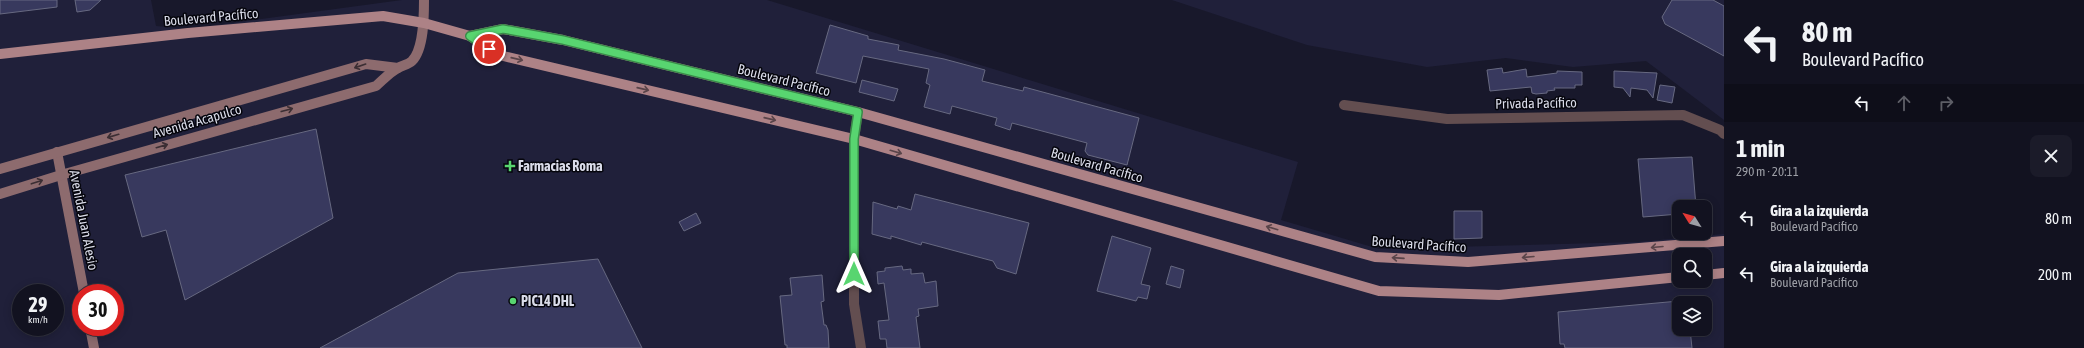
<!DOCTYPE html>
<html lang="es">
<meta charset="utf-8">
<style>
:root{--surface:#121220;--page:#1b1b29;--text:#f1f3f6;--muted:#9c9ea5;--line:#31323e}
body{margin:0;font-family:"Asap Condensed",sans-serif;background:var(--page);color:var(--text);height:100vh;display:flex;flex-direction:column;font-size:15px;white-space:nowrap}
*{box-sizing:border-box;margin:0}
p{font-size:13px;color:var(--muted)}
.icon{flex:none;width:22px;height:22px;fill:none;stroke:currentColor;stroke-width:2;stroke-linecap:round;stroke-linejoin:round}
.map{position:relative;flex:1;overflow:hidden}
.sheet{display:flex;flex-direction:column;background:var(--surface);width:360px}
.sheet>*{flex:none}
.guide{background:#121220;color:var(--text);overflow:hidden}
.needle{width:26px;rotate:307deg}
.controls{position:absolute;left:1672px;top:200px;display:grid;gap:8px}
.controls a{display:grid;place-items:center;width:40px;height:40px;border-radius:8px;background:var(--surface);box-shadow:0 2px 10px #0003,0 0 0 1px var(--line);font-size:20px}
.speed{position:absolute;left:12px;top:284px;display:flex;gap:8px;font-size:20px;font-weight:700;text-align:center}
.speed>*{display:grid;place-content:center;width:52px;height:52px;border-radius:50%;background:var(--surface);box-shadow:0 2px 10px #0003,0 0 0 1px var(--line);line-height:1}
.speed small{font-size:10px;font-weight:400}
.speed .limit{border:6px solid #d22;background:#fff;color:#111}
.pin{position:absolute;display:grid;place-items:center;width:34px;height:34px;color:#fff;margin:-17px;border:2px solid #fff;border-radius:50%;box-shadow:0 1px 4px #0007}
.me{position:absolute;width:44px;margin:-22px;rotate:0deg;stroke-linejoin:round;filter:drop-shadow(0 0 3px #0008)}
.turn{display:flex;align-items:center;gap:14px;height:84px;padding:0 12px;font-size:18px}
.turn .icon{width:52px;height:52px;stroke-width:2.5}
.turn b{display:block;font-size:28px;line-height:34px}
.lanes{display:flex;align-items:center;height:38px;padding:0 12px;background:#0003;justify-content:center;gap:20px;direction:ltr}
.lanes .off{opacity:.35}
.round{display:grid;place-items:center;flex:none;width:42px;height:42px;border-radius:8px;background:var(--page)}
.head{display:flex;align-items:center;justify-content:space-between;height:68px;padding:0 12px}
h1{font-size:24px;font-weight:700;line-height:30px}
ul{padding:0;list-style:none}
li{display:flex;align-items:center;gap:12px;height:56px;padding:0 12px}
li div{flex:1}
li b{display:block;font-size:15px}
li em{font-style:normal}
main{display:flex;flex:1;min-height:0}
.map>svg:first-child{display:block}
</style>
<main>
<div class="map">
<svg width="1724" height="348" viewBox="0 0 1724 348">
<rect width="100%" height="100%" fill="#18182b"/>
<g fill="#20203a" fill-rule="evenodd">
<path d="M0 0H151L156 26 187 29 402 0H767L1298 162 1281 220 1379 249 1638 242 1724 234V348H0ZM1679 255H1705V281H1679ZM21 293H55V327H21ZM81 293H115V327H81ZM1679 303H1705V329H1679Z"/>
<polygon points="1172,0 1724,0 1724,120 1646,61 1573,67 1506,58 1427,67 1307,45"/>
</g>
<g fill="#38395e" stroke="#676981">
<polygon points="0,0 57,0 57,7 0,14"/>
<polygon points="75,0 101,0 90,10 77,12"/>
<polygon points="1672,0 1713,0 1724,6 1724,56 1665,24 1662,17"/>
<polygon points="830,25 868,36 868,39 899,45 898,50 944,59 985,70 982,81 1023,91 1024,87 1139,118 1127,165 1088,155 1085,151 1087,143 1012,123 1010,130 995,125 997,118 952,106 950,114 924,107 930,85 926,83 929,69 863,56 856,83 816,73"/>
<polygon points="1502,68 1503,73 1526,69 1527,77 1557,73 1557,71 1582,72 1582,85 1575,85 1575,88 1554,88 1555,90 1547,91 1547,93 1536,94 1532,93 1531,87 1490,91 1487,70"/>
<polygon points="1614,71 1657,73 1653,98 1647,90 1631,88 1630,97 1623,88 1614,87"/>
<polygon points="862,80 898,89 894,101 859,92"/>
<polygon points="1660,85 1675,87 1672,103 1657,100"/>
<polygon points="316,129 333,218 185,300 166,230 142,237 125,175"/>
<polygon points="1692,157 1696,207 1679,207 1679,214 1643,217 1638,159"/>
<polygon points="915,194 1029,223 1016,274 997,268 993,261 978,257 922,242 921,245 891,236 891,239 872,234 873,202 897,209 898,206 911,210"/>
<polygon points="1454,211 1482,211 1482,238 1454,239"/>
<polygon points="696,213 701,223 684,231 679,222"/>
<polygon points="1112,236 1151,248 1141,284 1150,286 1147,299 1138,297 1136,301 1097,291"/>
<polygon points="598,259 642,348 320,348 458,273"/>
<polygon points="902,266 903,270 911,269 911,274 923,273 925,283 936,281 938,306 918,309 919,316 916,317 920,348 887,348 886,339 880,339 878,321 889,320 884,283 878,284 877,272 885,271 885,268"/>
<polygon points="1171,266 1184,270 1180,288 1166,284"/>
<polygon points="822,275 824,301 821,302 824,325 826,325 828,330 829,348 787,348 787,345 785,345 780,296 792,295 790,278"/>
<polygon points="1679,301 1679,329 1690,329 1692,348 1565,348 1564,344 1560,344 1558,312"/>
</g>
<g fill="none" stroke-linecap="round" stroke-linejoin="round">
<g stroke="#634e50" stroke-width="10">
<polyline points="1344,105 1447,119 1683,115 1720,130 1724,134"/>
<polyline points="858,112 854,139 854,304 861,348"/>
</g>
<g stroke="#8d6b6e" stroke-width="10">
<polyline points="57,152 84,293"/>
<polyline points="0,169 366,64 398,68"/>
<path d="M0 194 61 175 376 86C383 80 390 72 398 68 402 65 408 65 412 61 424 49 424 16 424 0"/>
<polyline points="90,327 94,348"/>
</g>
<g stroke="#ad8286" stroke-width="10">
<polyline points="470,36 503,29 563,40 858,112 1375,257 1468,262 1724,241"/>
<polyline points="0,54 188,33 383,16 424,23 470,36 499,55 854,139 1379,291 1499,295 1679,277"/>
<polyline points="1705,275 1724,273"/>
</g>
</g>
<defs><path id="oneway-shaft" d="M-6 0H5M1.5-3L5.5 0L1.5 3" fill="none" stroke-width="1.6" stroke-linecap="round" stroke-linejoin="round"/></defs>
<g stroke="#594449">
<use href="#oneway-shaft" transform="translate(517 59) rotate(13)"/>
<use href="#oneway-shaft" transform="translate(643 89) rotate(13)"/>
<use href="#oneway-shaft" transform="translate(770 119) rotate(13)"/>
<use href="#oneway-shaft" transform="translate(896 152) rotate(16)"/>
<use href="#oneway-shaft" transform="translate(1272 228) rotate(-164)"/>
<use href="#oneway-shaft" transform="translate(1657 247) rotate(175)"/>
<use href="#oneway-shaft" transform="translate(1528 257) rotate(175)"/>
<use href="#oneway-shaft" transform="translate(1398 258) rotate(-176)"/>
</g>
<g stroke="#3b2e33">
<use href="#oneway-shaft" transform="translate(360 66) rotate(161)"/>
<use href="#oneway-shaft" transform="translate(287 110) rotate(-15)"/>
<use href="#oneway-shaft" transform="translate(113 136) rotate(164)"/>
<use href="#oneway-shaft" transform="translate(162 146) rotate(-16)"/>
<use href="#oneway-shaft" transform="translate(37 182) rotate(-18)"/>
</g>
<g fill="none" stroke-linecap="round" stroke-linejoin="round">
<defs>
<polyline id="route" points="489,49 470,36 503,29 563,40 858,112 854,139 854,274"/>
</defs>
<use href="#route" stroke="#398a49" stroke-width="10"/>
<use href="#route" stroke="#58d570" stroke-width="7"/>
</g>
<g fill="#58d570" stroke="#05050c" stroke-width="1.5">
<path d="M508 160h4v4h4v4h-4v4h-4v-4h-4v-4h4z"/>
<circle cx="513" cy="301" r="4"/>
</g>
<g text-anchor="middle" stroke-width="3" stroke-linejoin="round" paint-order="stroke">
<g font-size="14" fill="#dadce9" stroke="#05050c">
<text transform="translate(211 17) rotate(-5)" y="5">Boulevard Pacífico</text>
<text transform="translate(784 80) rotate(14)" y="5">Boulevard Pacífico</text>
<text transform="translate(1536 103) rotate(-1)" y="5">Privada Pacífico</text>
<text transform="translate(197 121) rotate(-16)" y="5">Avenida Acapulco</text>
<text transform="translate(1097 165) rotate(16)" y="5">Boulevard Pacífico</text>
<text transform="translate(84 220) rotate(79)" y="5">Avenida Juan Alesio</text>
<text transform="translate(1419 244) rotate(4)" y="5">Boulevard Pacífico</text>
</g>
<g font-size="14" font-weight="bold" fill="#dadce9" stroke="#05050c" text-anchor="start">
<text x="518" y="171">Farmacias Roma</text>
<text x="521" y="306">PIC14 DHL</text>
</g>
</g>
</svg>
<div class="controls">
<a><svg class="needle" viewBox="-14 -14 28 28"><path d="M0-13l5 13h-10z" fill="#e53935"/><path d="M0 13l5-13h-10z" fill="#9c9ea5"/></svg></a>
<a><svg class="icon" aria-label="search" viewBox="0 0 24 24"><circle cx="10" cy="10" r="6"/><path d="M15 15l6 6"/></svg></a>
<a><svg class="icon" aria-label="layers" viewBox="0 0 24 24"><path d="M12 4l9 5-9 5-9-5zM3 14l9 5 9-5"/></svg></a>
</div>
<div class="speed"><div>29<small>km/h</small></div><div class="limit">30</div></div>
<div class="pin" style="left:489px;top:49px;background:#d93025"><svg class="icon" aria-label="arrive" viewBox="0 0 24 24"><path d="M6 21V4h12l-3 4 3 4H6"/></svg></div>
<svg class="me" style="left:854px;top:274px" viewBox="-20 -20 40 40"><path d="M0-17L14 15 0 8-14 15z" fill="#58d570" stroke="#fff" stroke-width="4"/></svg>
</div>
<section class="sheet">
<div class="guide">
<div class="turn"><svg class="icon" aria-label="left" viewBox="0 0 24 24"><path d="M17 20v-9H6M10 6l-5 5 5 5"/></svg><div><b>80 m</b>Boulevard Pacífico</div></div>
<div class="lanes"><svg class="icon" aria-label="left" viewBox="0 0 24 24"><path d="M17 20v-9H6M10 6l-5 5 5 5"/></svg><svg class="icon off" aria-label="ahead" viewBox="0 0 24 24"><path d="M12 20V5M6 11l6-6 6 6"/></svg><svg class="icon off" aria-label="right" viewBox="0 0 24 24"><path d="M7 20v-9h11M14 6l5 5-5 5"/></svg></div>
</div>
<div class="head"><div><h1>1 min</h1><p>290 m · 20:11</p></div><a class="round"><svg class="icon" aria-label="close" viewBox="0 0 24 24"><path d="M6 6l12 12M18 6L6 18"/></svg></a></div>
<ul>
<li><svg class="icon" aria-label="left" viewBox="0 0 24 24"><path d="M17 20v-9H6M10 6l-5 5 5 5"/></svg><div><b>Gira a la izquierda</b><p>Boulevard Pacífico</p></div><em>80 m</em></li>
<li><svg class="icon" aria-label="left" viewBox="0 0 24 24"><path d="M17 20v-9H6M10 6l-5 5 5 5"/></svg><div><b>Gira a la izquierda</b><p>Boulevard Pacífico</p></div><em>200 m</em></li>
</ul>
</section>
</main>
